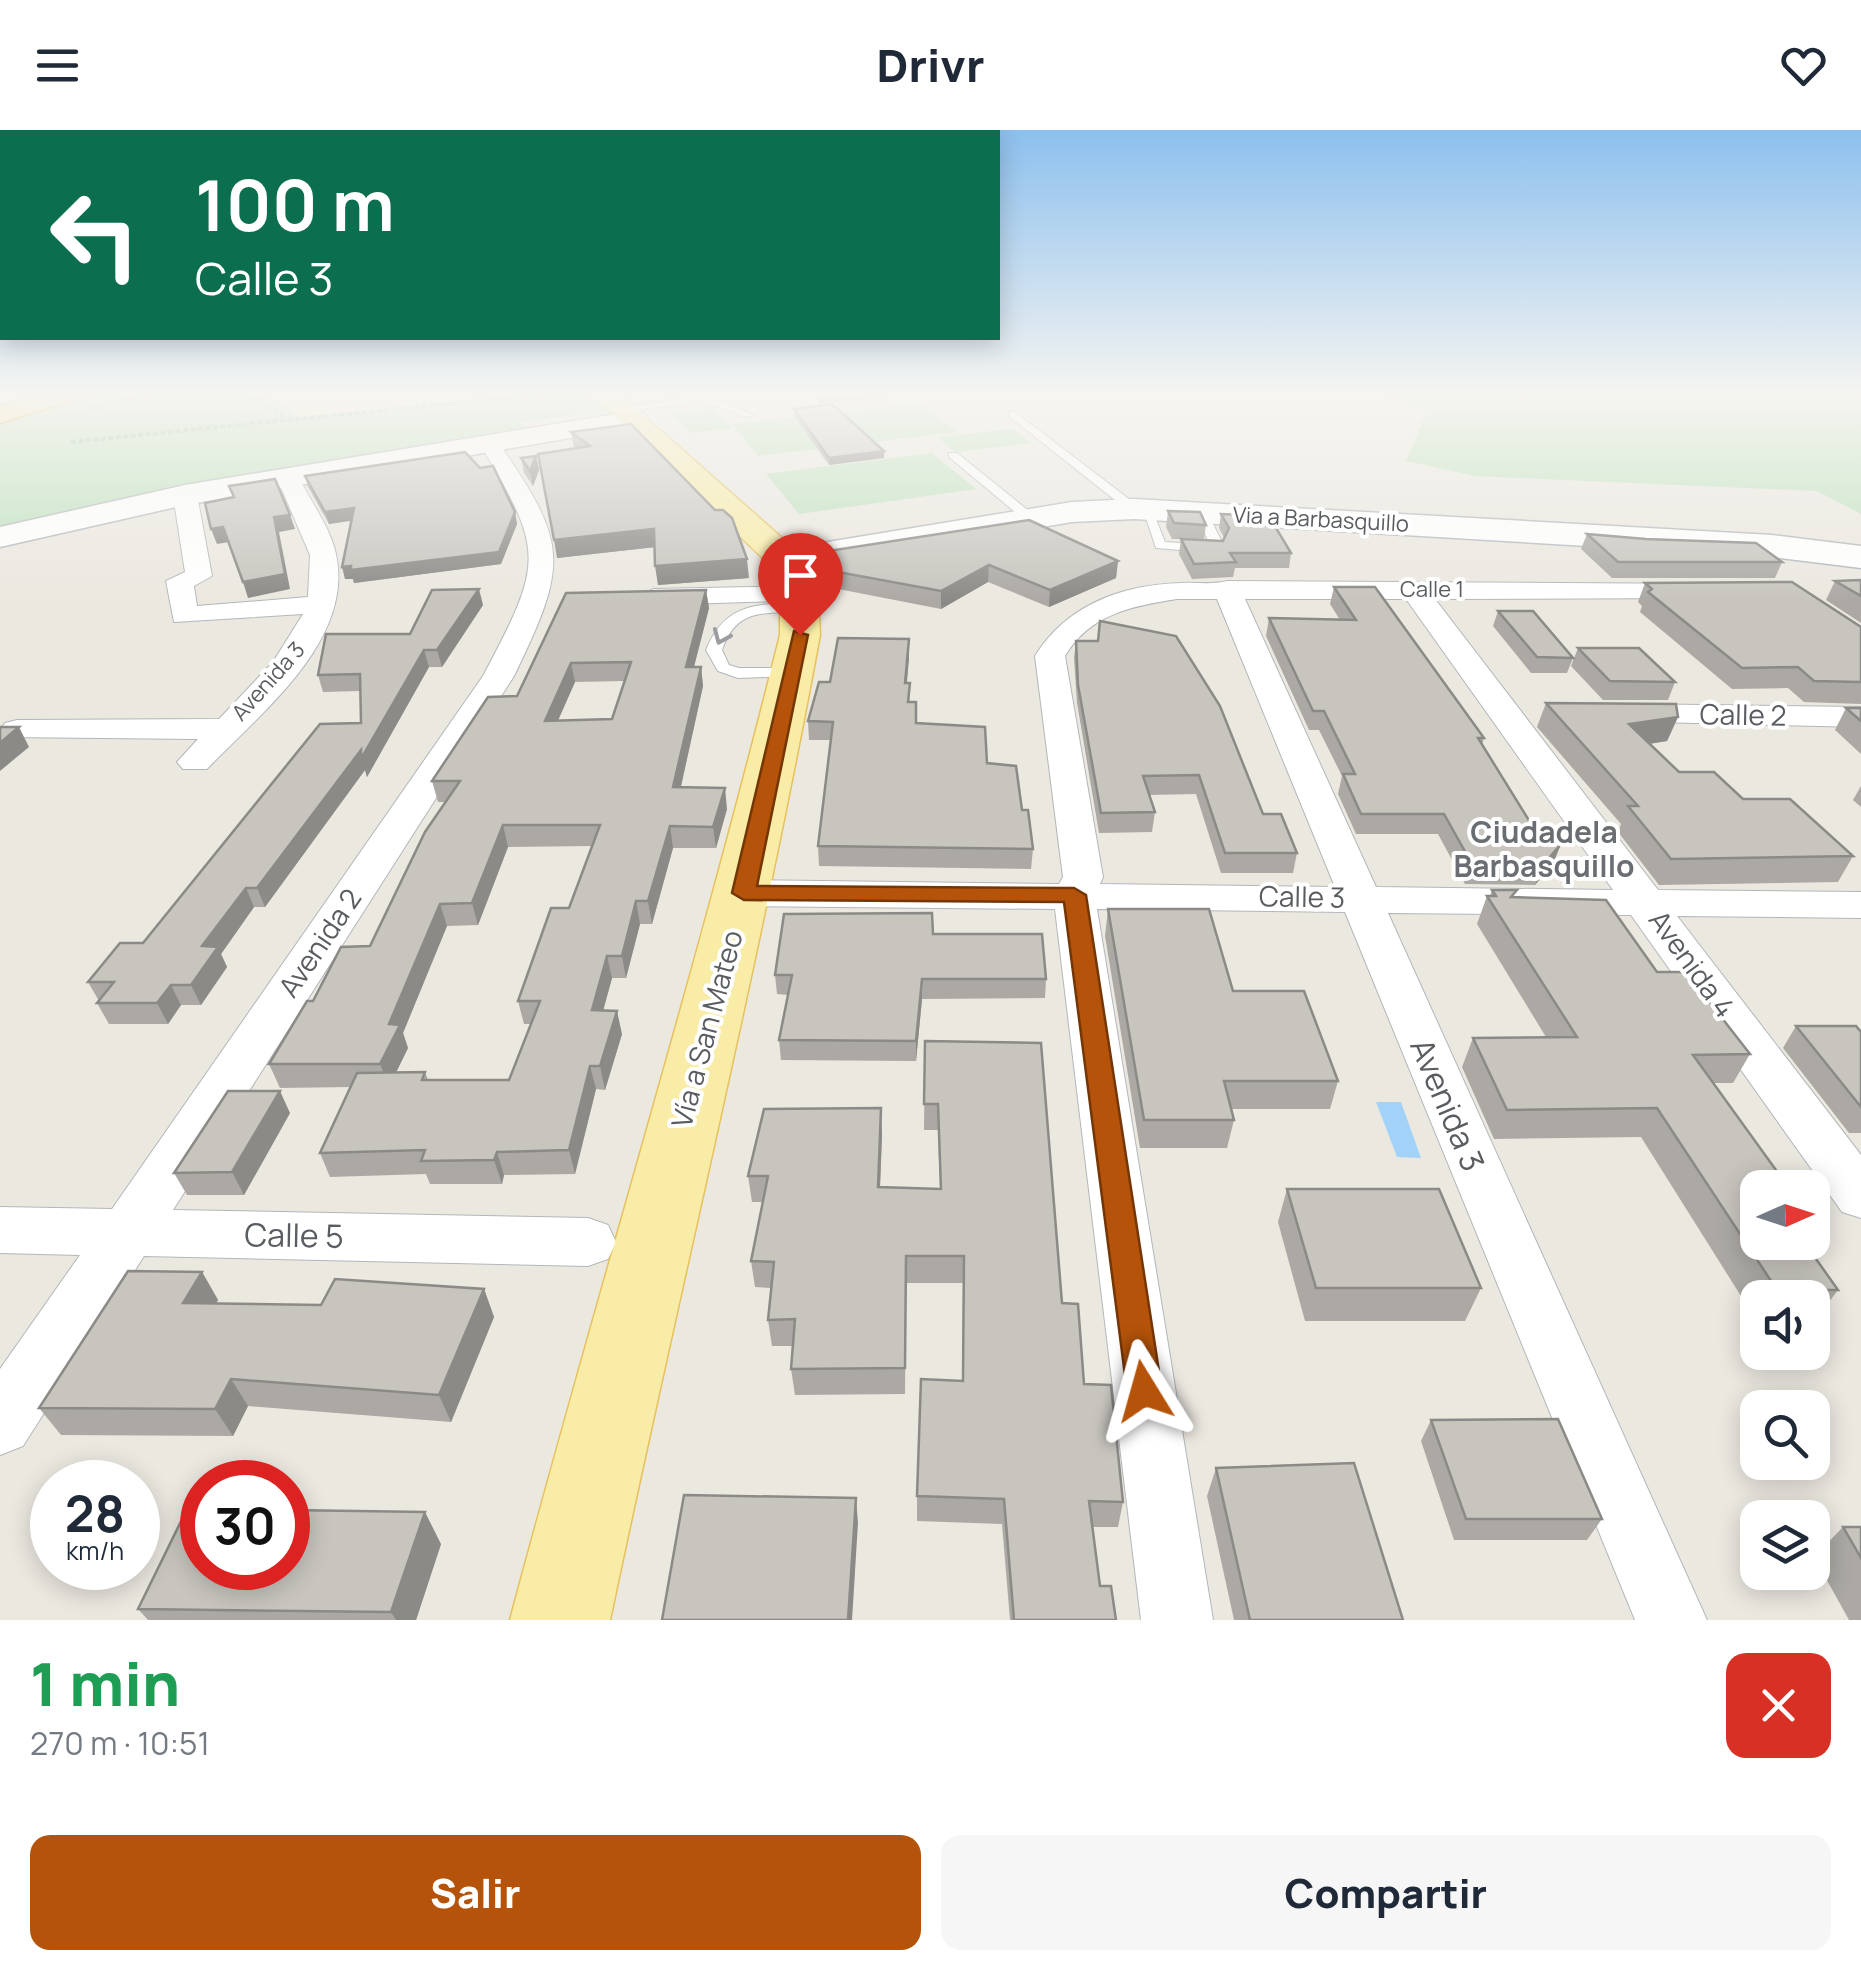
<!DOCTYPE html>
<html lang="es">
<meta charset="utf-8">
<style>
:root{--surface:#fff;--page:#f6f6f7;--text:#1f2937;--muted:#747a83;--accent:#b45309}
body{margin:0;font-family:Manrope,sans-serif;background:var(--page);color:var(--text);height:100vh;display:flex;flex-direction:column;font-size:38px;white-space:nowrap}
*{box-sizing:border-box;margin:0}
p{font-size:32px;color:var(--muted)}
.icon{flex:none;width:55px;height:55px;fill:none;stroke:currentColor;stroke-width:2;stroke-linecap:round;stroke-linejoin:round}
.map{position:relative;height:1490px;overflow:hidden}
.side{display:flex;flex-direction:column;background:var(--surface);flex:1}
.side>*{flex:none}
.hud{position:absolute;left:0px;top:0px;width:1000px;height:210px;box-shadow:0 5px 25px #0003;background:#0b6e4f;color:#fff;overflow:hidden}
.needle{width:65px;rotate:87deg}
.tools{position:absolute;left:1740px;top:1040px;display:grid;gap:20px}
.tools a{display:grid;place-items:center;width:90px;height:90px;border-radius:20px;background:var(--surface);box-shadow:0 5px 25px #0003;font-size:50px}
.speed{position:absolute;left:30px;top:1330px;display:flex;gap:20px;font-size:50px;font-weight:700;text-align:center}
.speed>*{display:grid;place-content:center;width:130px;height:130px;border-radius:50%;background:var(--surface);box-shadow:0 5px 25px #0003;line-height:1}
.speed small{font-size:25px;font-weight:400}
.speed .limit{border:15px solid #d22;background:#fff;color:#111}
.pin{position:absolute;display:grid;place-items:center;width:85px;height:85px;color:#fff;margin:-102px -42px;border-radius:50% 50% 50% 0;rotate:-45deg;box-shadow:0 0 10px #0007}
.pin .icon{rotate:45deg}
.me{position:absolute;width:110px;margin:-55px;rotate:352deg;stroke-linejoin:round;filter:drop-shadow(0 0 8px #0008)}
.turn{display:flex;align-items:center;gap:35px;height:210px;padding:0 30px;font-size:45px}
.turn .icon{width:130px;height:130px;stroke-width:2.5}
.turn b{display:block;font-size:70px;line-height:85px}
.round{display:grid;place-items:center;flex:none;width:105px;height:105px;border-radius:20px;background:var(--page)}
.summary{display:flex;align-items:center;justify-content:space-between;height:170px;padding:0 30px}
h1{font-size:60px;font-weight:800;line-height:75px;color:#1e9e55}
.primary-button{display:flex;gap:20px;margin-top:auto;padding:20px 30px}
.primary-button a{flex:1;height:115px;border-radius:20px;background:var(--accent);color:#fff;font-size:40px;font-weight:800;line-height:115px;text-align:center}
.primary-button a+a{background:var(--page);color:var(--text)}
header{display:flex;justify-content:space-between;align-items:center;height:130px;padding:0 30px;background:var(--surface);font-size:45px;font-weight:800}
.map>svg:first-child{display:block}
</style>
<header><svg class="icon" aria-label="menu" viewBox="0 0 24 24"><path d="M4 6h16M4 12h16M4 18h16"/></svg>Drivr<svg class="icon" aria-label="heart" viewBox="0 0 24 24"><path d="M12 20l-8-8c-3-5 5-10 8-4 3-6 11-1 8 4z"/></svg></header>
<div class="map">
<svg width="1861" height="1490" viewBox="0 0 1861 1490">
<rect width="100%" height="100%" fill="#ebe8e0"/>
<g fill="#bee1be">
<polygon points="94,264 267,264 300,287 533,264 587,264 607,282 520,292 527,300 0,401 0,292"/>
<polygon points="1380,264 1861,264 1861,384 1817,361 1475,346 1406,331 1427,281"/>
<polygon points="920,273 958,302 758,326 732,294"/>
<polygon points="710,278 732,298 692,303 671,283"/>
<polygon points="1012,299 1032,313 955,322 937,307"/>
<polygon points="932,323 976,359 799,384 766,344"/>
</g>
<polygon fill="#f6eecf" points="267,264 533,264 300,287"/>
<polygon fill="#a3d2f8" points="1376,972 1401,972 1421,1028 1397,1027"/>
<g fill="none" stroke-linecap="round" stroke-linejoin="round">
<defs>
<g id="lane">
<polygon points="703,265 754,285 746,287 702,271 622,282 617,279"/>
<polygon points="1009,282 1015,282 1138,376 1138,382 1130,382 1009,286"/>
<polygon points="949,323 957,323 1035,386 1035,392 1027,392 949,327"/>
<polygon points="1142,376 1152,379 1165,412 1210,415 1195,381 1205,378 1223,414 1220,422 1215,423 1156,418"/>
<path d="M801 473 806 474V480C767 486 738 474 722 520L729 535 739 538H791L796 540V546L738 548 718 541 706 520C725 473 756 474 801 473Z"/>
</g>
<g id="street">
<path d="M489 307 496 309C568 413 570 431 514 546L173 1080 588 1088 608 1095 616 1112 608 1129 588 1136 144 1126 23 1316 0 1325V1239L80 1125 0 1123V1077L112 1079 483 546C543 433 546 422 479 313Z"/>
<path d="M288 341 299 348C311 372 330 397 336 424 355 511 259 584 207 639H183L177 632 198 609 5 607 0 600 5 593 17 590 219 589 273 532 303 484 174 492 166 451 185 442 173 365 185 358 197 365 212 446 194 456 197 476 308 467 310 425 277 348Z"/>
<path d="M1227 451 1708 454 1712 460 1708 466 1698 468 1435 469 1658 760 1861 762V788L1677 786 1861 1025V1088L1842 1082 1631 785 1388 783 1707 1490H1635L1345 782 1097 779 1213 1490H1141L1055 779 744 776 730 772 724 763 730 754 744 750 1059 754 1063 747 1035 526C1067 475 1121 455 1181 453 1196 452 1212 455 1227 451ZM1177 469H1217L1335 757 1100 754 1103 747 1065 526C1090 484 1132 476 1177 469ZM1245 469H1406L1613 760 1376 757Z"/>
<polygon points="799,456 813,464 809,470 653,475 639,467 653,459"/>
<polygon points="1625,574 1861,577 1861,597 1613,591 1609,584 1613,577"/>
</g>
<g id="secondary">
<polygon points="634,281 644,283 648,289 644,295 185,375 0,417 0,397 185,355"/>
<polygon points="1134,369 1772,405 1861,416 1861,438 1772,427 1134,389 1072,392 785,441 772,438 767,430 772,422 785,419 1072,372"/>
</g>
<path id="primary" d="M591 264H619L798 422 818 464 820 505C759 835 679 1161 610 1490H510C598 1161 698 836 780 505V464L769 434Z"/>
<polygon id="highway" points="42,264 81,264 77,269 0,293 0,276"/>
</defs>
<use href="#lane" stroke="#b3b6ba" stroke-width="2"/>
<use href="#street" stroke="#b3b6ba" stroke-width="2"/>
<use href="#secondary" stroke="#b4b7bc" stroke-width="3"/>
<use href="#primary" stroke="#e6c15e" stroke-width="3"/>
<use href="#highway" stroke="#da9d11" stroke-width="3"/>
<g stroke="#98c1a4" stroke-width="4" stroke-dasharray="5 2.5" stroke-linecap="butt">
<polyline points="248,264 282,284 282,291"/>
<polyline points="92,279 148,264"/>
<polyline points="71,312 543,264"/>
</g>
<use href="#lane" fill="#fff" fill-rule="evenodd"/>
<use href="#street" fill="#fff" fill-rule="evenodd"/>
<use href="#secondary" fill="#fff" fill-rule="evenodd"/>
<use href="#primary" fill="#f8eca7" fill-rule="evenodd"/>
<use href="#highway" fill="#f4db8d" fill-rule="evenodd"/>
</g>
<g fill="#aca9a4" fill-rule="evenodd">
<polygon points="794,279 884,328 829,335 794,286"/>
<polygon points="631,294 749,448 658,455 654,417 557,428 574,318 571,302"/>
<polygon points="536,326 539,340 533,356 524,343 521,328"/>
<polygon points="305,346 515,382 517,394 501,434 354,453 353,449 345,449 351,390 329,394 308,357"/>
<polygon points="1168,381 1206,395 1204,410 1223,411 1224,408 1219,398 1221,384 1291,423 1289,438 1235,438 1233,447 1192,449 1179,424 1181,409 1172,409 1166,397"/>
<polygon points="1587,404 1782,432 1775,448 1612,448 1581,419"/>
<polygon points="1118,431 1116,448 1049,477 988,452 941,479 828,457 827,440"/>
<polygon points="1861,450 1861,493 1826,470 1835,451"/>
<polygon points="1645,453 1861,497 1861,574 1804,572 1788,558 1732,559 1640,482 1642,476 1638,472"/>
<polygon points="1334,457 1484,608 1482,615 1553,734 1535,755 1465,754 1438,704 1356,704 1338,664 1342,646 1319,600 1309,600 1266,506 1269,488 1340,490 1330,474"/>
<path d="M706 460 709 478 694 537H701L703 556 681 657 727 679 716 718H673L652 794H640L626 848H612L603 881 622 904 605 960 596 959 575 1044 504 1045 502 1054H430L426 1044 330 1047 320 1023 351 957 280 958 269 934 313 871 370 816 446 672H438L432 651 517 566 566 463ZM624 551 612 589 558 590 575 552ZM592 716 569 778 518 871 524 894H530L509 950H428L425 942H396L408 918 403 903 447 796 478 795 508 717Z"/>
<polygon points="483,475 442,537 429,537 367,647 365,640 265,777 254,777 221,824 227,837 201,875 181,875 168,894 109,894 97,873 99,871 88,852 143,813 361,593 360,561 323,562 318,545 410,504"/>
<polygon points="1498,481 1573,528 1567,543 1531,543 1493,496"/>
<polygon points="1076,511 1263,684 1297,723 1293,743 1221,743 1196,664 1149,665 1155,682 1152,702 1099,703 1077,573 1074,528"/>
<polygon points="1578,518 1675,552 1668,570 1603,570 1571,536"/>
<polygon points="909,527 907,553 910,572 917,593 987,633 1022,680 1033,719 1031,739 819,736 818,716 831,610 809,610 808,591 830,552"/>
<polygon points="1546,573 1678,587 1667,611 1650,614 1679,642 1743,669 1853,726 1838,752 1659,755 1618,702 1621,694 1537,597"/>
<polygon points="1846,578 1861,578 1861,624 1835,600"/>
<polygon points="1861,656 1861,677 1853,670"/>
<polygon points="1492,760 1515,767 1657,842 1750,924 1733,953 1714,953 1758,1058 1838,1160 1816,1189 1812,1189 1812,1168 1758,1168 1758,1190 1756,1190 1641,1007 1494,1009 1462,937 1473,908 1546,907 1477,794 1487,766 1490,766"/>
<polygon points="1108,779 1233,861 1338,951 1330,979 1231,979 1234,990 1227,1018 1140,1018 1105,806"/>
<polygon points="933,804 1046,849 1045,868 922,869 916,931 781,930 779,910 788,865 777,864 775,845"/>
<polygon points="1796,896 1861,902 1861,1003 1849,1003 1783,918"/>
<polygon points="925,911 1062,1173 1084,1254 1123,1372 1118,1397 1092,1397 1100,1456 1116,1490 1010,1490 1002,1394 917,1391 917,1366 962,1251 963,1153 906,1153 905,1264 795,1265 791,1239 793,1216 772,1216 768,1190 771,1158 755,1157 751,1131 762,1072 752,1072 748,1046 882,1004 880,1057 940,1059 938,1000 924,1000"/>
<polygon points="290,983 244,1065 187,1065 174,1043"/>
<polygon points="1287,1059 1481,1158 1465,1191 1305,1191 1278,1092"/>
<polygon points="202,1142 218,1170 216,1173 321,1175 484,1159 494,1187 451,1292 248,1276 233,1306 61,1305 39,1278"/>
<polygon points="1431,1290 1602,1389 1587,1410 1454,1410 1421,1311"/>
<polygon points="1216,1338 1403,1490 1234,1490 1207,1366"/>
<polygon points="1843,1397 1861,1397 1861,1490 1849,1490 1814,1427"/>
<polygon points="441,1414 416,1490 148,1490 138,1479"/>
</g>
<g fill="#8c8a86">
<polygon points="827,264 894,264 894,265 818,274 818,265"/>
<polygon points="884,321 884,328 829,335 829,328"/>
<polygon points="536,326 539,340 533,356 530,341"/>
<polygon points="354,378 357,390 329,394 325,382"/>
<polygon points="515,382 517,394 501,434 354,453 353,449 345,449 342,437"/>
<polygon points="290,385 295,399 279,402 290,459 248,468 243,452 274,387"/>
<polygon points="223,397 229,412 217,414 211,399"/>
<polygon points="654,399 656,417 557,428 554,410"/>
<polygon points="747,429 749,448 658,455 655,436"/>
<polygon points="1118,431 1116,448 1049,477 1050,460"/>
<polygon points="989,435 988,452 941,479 941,461"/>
<polygon points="479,459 483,475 442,537 437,520"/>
<polygon points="706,460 709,478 689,556 686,537"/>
<polygon points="909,509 909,527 905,571 905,553"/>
<polygon points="424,520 429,537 367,647 365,640 265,777 257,758"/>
<polygon points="571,533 575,552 549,611 545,591"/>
<polygon points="701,537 703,556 676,678 673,657"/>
<polygon points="1678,587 1667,611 1620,618 1629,594"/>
<polygon points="19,597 29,617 0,641 0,613"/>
<polygon points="725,658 727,679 716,718 713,697"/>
<polygon points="503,695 508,717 478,795 472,773"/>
<polygon points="670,696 673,718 652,794 648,771"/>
<polygon points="1561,714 1553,734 1535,755 1543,735"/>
<polygon points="246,758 254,777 221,824 227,837 201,875 191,855 202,816"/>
<polygon points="636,771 640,794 626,848 622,826"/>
<polygon points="440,774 447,796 403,903 408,918 389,957 380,934 389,894"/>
<polygon points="607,826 612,848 597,903 592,880"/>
<polygon points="922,849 922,869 916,931 916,911"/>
<polygon points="171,855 181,875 168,894 157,873"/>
<polygon points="617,881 622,904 605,960 600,936"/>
<polygon points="590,936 596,959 575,1044 569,1020"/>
<polygon points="280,961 290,983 244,1065 232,1042"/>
<polygon points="881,978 882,1004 879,1083 878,1057"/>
<polygon points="497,1022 504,1045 502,1054 494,1030"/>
<polygon points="202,1142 218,1170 201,1200 183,1173"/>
<polygon points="484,1159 494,1187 451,1292 439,1265"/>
<polygon points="231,1249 248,1276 233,1306 215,1279"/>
<polygon points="856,1368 858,1393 852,1490 848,1490"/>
<polygon points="425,1382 441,1414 416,1490 396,1490 391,1482"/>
</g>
<g fill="#c8c5bf" stroke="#8c8a86" stroke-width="2.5" fill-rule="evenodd">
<polygon points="832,274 884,321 829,328 794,279"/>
<polygon points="631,294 715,380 723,380 732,388 747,429 655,436 654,399 554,410 538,324 590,316 571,302"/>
<polygon points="465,322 480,338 493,336 515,382 499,422 351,440 351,436 342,437 354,378 325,382 305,346"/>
<polygon points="536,326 530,341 521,328"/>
<polygon points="275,349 290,385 274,387 285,444 243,452 223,397 211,399 205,373 234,367 229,356"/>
<polygon points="1168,381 1200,382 1206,395 1174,393"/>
<polygon points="1221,384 1269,386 1291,423 1230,423 1236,432 1194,434 1181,409 1223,411 1229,398"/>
<polygon points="1029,390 1118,431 1050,460 989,435 941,461 827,440 828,421"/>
<polygon points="1587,404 1646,409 1756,413 1782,432 1618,432"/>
<polygon points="1861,450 1861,466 1835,451"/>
<polygon points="1792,452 1861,497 1861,552 1814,551 1798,537 1742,538 1648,462 1652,459 1645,453"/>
<polygon points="1334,457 1375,457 1484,608 1478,608 1538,705 1561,714 1543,735 1472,734 1444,684 1361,684 1343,644 1355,644 1324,581 1313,581 1269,488 1356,490"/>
<polygon points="479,459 437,520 424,520 361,629 361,620 257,758 246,758 202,816 218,817 191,855 171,855 157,873 97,873 114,852 88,852 120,813 143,813 320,594 361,593 360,544 318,545 326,504 410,504 432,460"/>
<path d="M706 460 686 537H701L673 657 725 658 713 697 670 696 648 771H636L622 826H607L592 880 617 881 600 936H590L569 1020 497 1022 494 1030 421 1031 425 1020 320 1023 357 943 425 942 422 950H509L540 871H518L551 778H569L600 695H503L472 773 440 774 389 894 400 895 380 934H269L307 871H313L341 817 370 816 425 702 460 651H432L488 567 517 566 566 463ZM631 532 612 589 545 591 571 533Z"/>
<polygon points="1498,481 1533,481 1573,528 1537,527"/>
<polygon points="1100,491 1176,506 1220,576 1263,684 1281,684 1297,723 1225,723 1199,645 1143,646 1155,682 1101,683 1078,555 1076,511 1098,511"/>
<polygon points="838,508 909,509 905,553 910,553 908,572 916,572 916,593 985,597 987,633 1016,636 1022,680 1028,680 1033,719 818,716 833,592 808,591 819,552 830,552"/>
<polygon points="1578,518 1639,518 1675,552 1610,551"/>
<polygon points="1546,573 1676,574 1678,587 1629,594 1679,642 1714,642 1743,669 1790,669 1853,726 1671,729 1628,676 1638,676"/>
<polygon points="1846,578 1861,578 1861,591"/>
<polygon points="0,597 19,597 0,613"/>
<polygon points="1492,760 1517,760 1511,767 1606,770 1657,842 1686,842 1750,924 1693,925 1789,1058 1758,1058 1758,1112 1804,1112 1838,1160 1777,1160 1657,978 1507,980 1473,908 1577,907 1487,766 1496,766"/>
<polygon points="1108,779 1209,779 1233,861 1304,861 1338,951 1224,951 1234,990 1144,990"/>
<polygon points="932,783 933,804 1042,804 1046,849 922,849 916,911 779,910 792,845 775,845 784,784"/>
<polygon points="1796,896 1856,896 1861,902 1861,977"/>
<polygon points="925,911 1041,913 1062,1173 1078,1174 1084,1254 1111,1255 1123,1372 1089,1371 1100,1456 1111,1456 1116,1490 1014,1490 1004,1369 917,1366 921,1249 963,1251 964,1126 906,1126 905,1238 791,1239 795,1189 768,1190 774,1132 751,1131 768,1046 748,1046 764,979 881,978 878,1057 941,1059 938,974 924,974"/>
<polygon points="228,961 280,961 232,1042 174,1043"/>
<polygon points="1287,1059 1439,1059 1481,1158 1316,1158"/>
<polygon points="128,1141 202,1142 183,1173 321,1175 335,1149 484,1159 439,1265 231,1249 215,1279 39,1278"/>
<polygon points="1558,1289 1602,1389 1466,1389 1431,1290"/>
<polygon points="1354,1333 1403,1490 1250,1490 1216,1338"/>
<polygon points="684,1365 856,1368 848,1490 662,1490"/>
<polygon points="187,1379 202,1379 202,1438 288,1438 288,1380 425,1382 391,1482 138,1479"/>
<polygon points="1843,1397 1861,1397 1861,1428"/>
</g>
<defs><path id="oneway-chevron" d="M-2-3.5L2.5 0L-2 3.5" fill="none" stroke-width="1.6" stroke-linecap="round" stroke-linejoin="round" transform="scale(2.5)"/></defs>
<use stroke="#9b9da0" href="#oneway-chevron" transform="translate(721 507) rotate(113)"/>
<linearGradient id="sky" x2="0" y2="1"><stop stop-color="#8cc0ee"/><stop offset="0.56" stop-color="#f6f5f1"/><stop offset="1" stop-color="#f6f5f1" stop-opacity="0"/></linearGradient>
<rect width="1861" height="472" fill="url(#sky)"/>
<polygon fill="#b45309" stroke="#753606" stroke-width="2.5" points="794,501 808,505 757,756 1074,758 1086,765 1162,1261 1157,1273 1144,1278 1132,1273 1127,1261 1064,772 744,770 732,763"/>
<g text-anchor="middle" stroke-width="8" stroke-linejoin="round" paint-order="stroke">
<g font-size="22" fill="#595c60" stroke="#fff">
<text transform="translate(1321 389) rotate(3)" y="8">Via a Barbasquillo</text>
<text x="1432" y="467">Calle 1</text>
<text transform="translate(268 551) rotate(-48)" y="8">Avenida 3</text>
</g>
<g font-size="28" fill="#595c60" stroke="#fff">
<text transform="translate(1743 585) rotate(1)" y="10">Calle 2</text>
<text transform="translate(1302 767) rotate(1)" y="10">Calle 3</text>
<text transform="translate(320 813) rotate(-56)" y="10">Avenida 2</text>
<text transform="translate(1692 834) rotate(54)" y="10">Avenida 4</text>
<text transform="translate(707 899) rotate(-75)" y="10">Vía a San Mateo</text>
</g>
<g font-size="30" font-weight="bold" fill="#6a6e72" stroke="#fff">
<text x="1544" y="713">Ciudadela<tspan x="1544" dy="34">Barbasquillo</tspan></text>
</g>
<g font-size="32" fill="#595c60" stroke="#fff">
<text transform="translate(1447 975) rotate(67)" y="11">Avenida 3</text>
<text transform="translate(294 1106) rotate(1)" y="11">Calle 5</text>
</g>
</g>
</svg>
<div class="tools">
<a><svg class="needle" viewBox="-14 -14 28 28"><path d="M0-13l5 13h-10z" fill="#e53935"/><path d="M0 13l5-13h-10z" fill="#747a83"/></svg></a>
<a><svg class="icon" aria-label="sound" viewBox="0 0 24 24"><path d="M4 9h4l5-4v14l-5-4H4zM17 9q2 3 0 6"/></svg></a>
<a><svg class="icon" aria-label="search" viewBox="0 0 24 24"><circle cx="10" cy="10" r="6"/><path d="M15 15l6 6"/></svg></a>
<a><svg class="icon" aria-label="layers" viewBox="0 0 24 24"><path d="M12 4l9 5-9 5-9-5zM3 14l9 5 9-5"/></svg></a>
</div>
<div class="speed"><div>28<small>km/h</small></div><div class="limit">30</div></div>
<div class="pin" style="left:800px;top:505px;background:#d93025"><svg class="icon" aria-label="arrive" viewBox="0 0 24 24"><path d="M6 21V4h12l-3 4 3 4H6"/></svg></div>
<svg class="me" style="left:1144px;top:1261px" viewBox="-20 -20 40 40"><path d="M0-17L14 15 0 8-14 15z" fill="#b45309" stroke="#fff" stroke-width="4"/></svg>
<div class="hud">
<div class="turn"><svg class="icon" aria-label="left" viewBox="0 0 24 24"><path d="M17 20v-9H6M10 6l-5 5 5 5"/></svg><div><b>100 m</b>Calle 3</div></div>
</div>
</div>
<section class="side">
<div class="summary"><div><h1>1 min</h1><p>270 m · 10:51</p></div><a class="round" style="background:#d93025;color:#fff"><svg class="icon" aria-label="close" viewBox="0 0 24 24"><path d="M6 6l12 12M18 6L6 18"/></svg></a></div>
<div class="primary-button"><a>Salir</a><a>Compartir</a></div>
</section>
